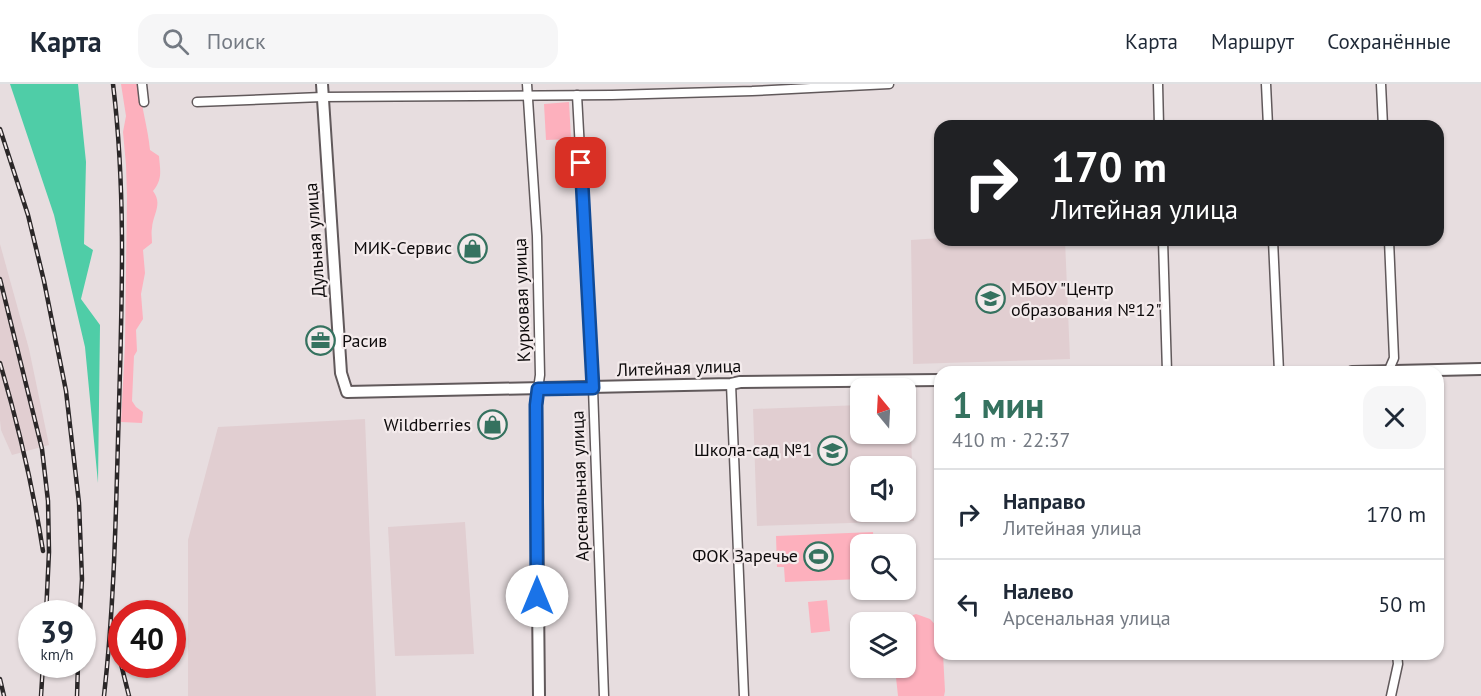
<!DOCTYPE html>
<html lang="ru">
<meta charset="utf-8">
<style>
:root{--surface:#fff;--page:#f6f6f7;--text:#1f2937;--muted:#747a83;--line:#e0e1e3;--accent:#35725f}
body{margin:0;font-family:"PT Sans",sans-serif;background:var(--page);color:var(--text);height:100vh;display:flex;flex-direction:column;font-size:22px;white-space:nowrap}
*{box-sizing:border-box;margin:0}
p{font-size:20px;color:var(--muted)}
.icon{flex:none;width:33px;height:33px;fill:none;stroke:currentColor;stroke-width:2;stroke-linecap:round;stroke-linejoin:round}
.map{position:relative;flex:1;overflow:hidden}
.details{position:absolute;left:934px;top:282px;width:510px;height:294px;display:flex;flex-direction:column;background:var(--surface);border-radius:18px;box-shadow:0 2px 4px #0004}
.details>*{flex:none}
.hud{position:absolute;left:934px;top:36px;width:510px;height:126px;border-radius:18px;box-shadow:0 2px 4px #0004;background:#202124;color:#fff;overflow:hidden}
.needle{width:39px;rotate:342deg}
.fabs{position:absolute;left:850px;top:294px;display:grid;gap:12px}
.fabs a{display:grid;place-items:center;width:66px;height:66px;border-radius:12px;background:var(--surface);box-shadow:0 2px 4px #0004;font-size:30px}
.speed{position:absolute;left:18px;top:516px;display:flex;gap:12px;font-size:30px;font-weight:700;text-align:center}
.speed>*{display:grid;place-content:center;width:78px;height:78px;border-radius:50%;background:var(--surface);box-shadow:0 2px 4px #0004;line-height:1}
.speed small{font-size:15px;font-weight:400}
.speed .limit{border:9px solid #d22;background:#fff;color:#111}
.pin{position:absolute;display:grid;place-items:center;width:51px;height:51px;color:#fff;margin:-26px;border-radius:12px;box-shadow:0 3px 9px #0006}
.me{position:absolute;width:66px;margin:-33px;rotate:0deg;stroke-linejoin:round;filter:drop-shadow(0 0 4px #0008)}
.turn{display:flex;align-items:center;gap:21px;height:126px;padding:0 18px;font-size:27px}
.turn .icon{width:78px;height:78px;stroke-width:2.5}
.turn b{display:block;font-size:42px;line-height:51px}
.round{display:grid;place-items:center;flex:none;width:63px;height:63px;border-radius:18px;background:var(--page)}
.headline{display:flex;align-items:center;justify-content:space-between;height:102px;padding:0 18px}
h1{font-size:36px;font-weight:600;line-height:45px;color:var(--accent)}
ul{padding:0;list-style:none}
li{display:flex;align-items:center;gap:18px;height:90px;padding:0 18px;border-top:2px solid var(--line)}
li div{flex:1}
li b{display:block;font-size:22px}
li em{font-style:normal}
header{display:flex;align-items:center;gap:36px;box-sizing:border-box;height:84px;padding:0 30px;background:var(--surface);border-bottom:2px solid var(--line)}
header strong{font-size:28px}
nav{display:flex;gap:33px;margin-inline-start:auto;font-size:21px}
.search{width:420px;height:54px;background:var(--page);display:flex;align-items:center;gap:15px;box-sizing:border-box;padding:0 21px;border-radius:18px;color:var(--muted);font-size:22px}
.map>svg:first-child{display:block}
</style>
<header>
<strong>Карта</strong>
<div class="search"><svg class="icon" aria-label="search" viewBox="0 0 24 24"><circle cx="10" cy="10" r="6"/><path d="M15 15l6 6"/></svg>Поиск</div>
<nav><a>Карта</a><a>Маршрут</a><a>Сохранённые</a></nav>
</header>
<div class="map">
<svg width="1481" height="612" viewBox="0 0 1481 612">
<rect width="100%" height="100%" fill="#e7dddf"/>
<g fill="#e1ced1" fill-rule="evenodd">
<polygon points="940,154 940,156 1065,156 1070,275 913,280 911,156"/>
<polygon points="0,160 29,265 49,361 12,371 1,346 0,336"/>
<path d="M906 320H910L914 437 757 442 753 325 861 321V350H906ZM861 382H906V428H861Z"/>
<polygon points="365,335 376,612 188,612 188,456 218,343"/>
<polygon points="465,438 474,570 395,572 388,443"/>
</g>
<g fill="#fdb0bd">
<path d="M121 0H139C141 22 148 44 150 66L159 72C160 86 163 95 153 107 163 120 153 130 152 144 151 149 152 154 152 159L143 166 145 189 141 210 143 235 136 246 137 267 134 272 132 317 136 323 143 328 142 339 121 338 125 261 127 112 126 81 123 48 126 32Z"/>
<polygon points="569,18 571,55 546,56 544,20"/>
<polygon points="873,448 874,460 861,460 861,495 785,498 784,483 777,483 776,452"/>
<polygon points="827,516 830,547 811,549 808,518"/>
<polygon points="916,530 930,535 940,546 940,570 943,570 945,607 944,612 898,612 895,584 906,584 906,538 899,538 903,535"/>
</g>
<polygon fill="#4fcda7" points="10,0 78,0 86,78 84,160 93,166 81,215 100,241 98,399 85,263 54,131"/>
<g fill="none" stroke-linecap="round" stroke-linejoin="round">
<defs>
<g id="minor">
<polyline points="142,0 144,18"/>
<polyline points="527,0 537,152 540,291 538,305"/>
<polyline points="1158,0 1159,42"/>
<polyline points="1266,0 1268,42"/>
<polyline points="1381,0 1383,42"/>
<polyline points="577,11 593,304 604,612"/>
<polyline points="197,18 322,13 612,11 752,7 889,0"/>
<polyline points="1163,156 1167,288"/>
<polyline points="1273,156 1279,288"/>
<polyline points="1388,288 1394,274 1389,156"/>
<polyline points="731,300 744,612"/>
<polyline points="1391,612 1398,580 1397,570"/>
</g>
<g id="tertiary">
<polyline points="322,0 341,289 347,308 731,300 740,298 940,296"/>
<polyline points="1352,288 1481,285"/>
<polyline points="538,305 536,321 539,612"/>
</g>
</defs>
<use href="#minor" stroke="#61595b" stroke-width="11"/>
<use href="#tertiary" stroke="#61595b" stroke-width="14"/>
<use href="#minor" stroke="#fff" stroke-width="8"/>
<use href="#tertiary" stroke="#fff" stroke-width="10"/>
<defs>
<g id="rail">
<polyline points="0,45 28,131 44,197 66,307 79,419 82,495 80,530"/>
<polyline points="0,195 42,365 48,417 49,468 46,530"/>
<path d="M0 279C18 340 33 403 43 467"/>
<polyline points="116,550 118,568 129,612"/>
<polyline points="0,595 4,612"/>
<polyline points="41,612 43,580"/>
<polyline points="77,612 78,580"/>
<path d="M104 612C115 515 116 419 119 322 122 215 126 106 113 0"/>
</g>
</defs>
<use href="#rail" stroke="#2b2728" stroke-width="4.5"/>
<use href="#rail" stroke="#f4ebec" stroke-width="2" stroke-dasharray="7" stroke-linecap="butt"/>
</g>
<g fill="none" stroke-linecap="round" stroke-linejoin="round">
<defs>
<polyline id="route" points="537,512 536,321 538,305 593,304 581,79"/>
</defs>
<use href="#route" stroke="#114b97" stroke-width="15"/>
<use href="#route" stroke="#1a73e8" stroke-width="10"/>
</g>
<defs>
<symbol id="shop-ring" viewBox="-11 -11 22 22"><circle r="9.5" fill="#f4ebec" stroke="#35725f" stroke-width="1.5"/><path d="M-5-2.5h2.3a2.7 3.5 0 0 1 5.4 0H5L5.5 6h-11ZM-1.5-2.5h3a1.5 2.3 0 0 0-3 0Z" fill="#35725f"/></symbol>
<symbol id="school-ring" viewBox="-11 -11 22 22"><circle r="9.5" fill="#f4ebec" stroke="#35725f" stroke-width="1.5"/><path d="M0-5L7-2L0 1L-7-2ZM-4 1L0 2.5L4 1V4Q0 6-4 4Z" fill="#35725f"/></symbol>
<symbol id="office-ring" viewBox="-11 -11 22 22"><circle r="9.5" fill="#f4ebec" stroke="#35725f" stroke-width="1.5"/><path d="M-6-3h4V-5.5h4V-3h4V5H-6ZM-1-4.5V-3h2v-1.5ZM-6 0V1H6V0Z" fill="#35725f"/></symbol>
<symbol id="stadium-ring" viewBox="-11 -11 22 22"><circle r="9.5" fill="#f4ebec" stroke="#35725f" stroke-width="1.5"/><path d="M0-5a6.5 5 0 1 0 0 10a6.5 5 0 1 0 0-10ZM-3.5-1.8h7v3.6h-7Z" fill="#35725f"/></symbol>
</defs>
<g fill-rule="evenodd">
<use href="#shop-ring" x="456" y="148" width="33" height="33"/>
<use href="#school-ring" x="974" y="198" width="33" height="33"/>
<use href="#office-ring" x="304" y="240" width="33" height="33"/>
<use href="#shop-ring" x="476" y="324" width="33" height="33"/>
<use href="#school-ring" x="816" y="350" width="33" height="33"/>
<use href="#stadium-ring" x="802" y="456" width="33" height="33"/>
</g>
<g text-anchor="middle" stroke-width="4.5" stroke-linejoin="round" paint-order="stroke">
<g font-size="18" fill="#0e0b0c" stroke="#f4ebec">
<text transform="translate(315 156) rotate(-94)" y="6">Дульная улица</text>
<text transform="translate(522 216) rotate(-92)" y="6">Курковая улица</text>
<text transform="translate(679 284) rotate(-2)" y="6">Литейная улица</text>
<text transform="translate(580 402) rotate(-92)" y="6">Арсенальная улица</text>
</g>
<g font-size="18" fill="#0e0b0c" stroke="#f4ebec" text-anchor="end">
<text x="452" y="170">МИК-Сервис</text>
<text x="1011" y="211" text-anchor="start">МБОУ "Центр<tspan x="1011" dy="21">образования №12"</tspan></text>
<text x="342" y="263" text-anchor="start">Расив</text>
<text x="471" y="347">Wildberries</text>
<text x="812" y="372">Школа-сад №1</text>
<text x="798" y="478">ФОК Заречье</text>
</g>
</g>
</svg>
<div class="fabs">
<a><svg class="needle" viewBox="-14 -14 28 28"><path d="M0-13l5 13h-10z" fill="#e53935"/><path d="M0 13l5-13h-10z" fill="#747a83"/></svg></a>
<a><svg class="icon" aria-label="sound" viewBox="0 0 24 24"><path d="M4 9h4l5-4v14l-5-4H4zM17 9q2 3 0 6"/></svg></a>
<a><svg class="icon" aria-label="search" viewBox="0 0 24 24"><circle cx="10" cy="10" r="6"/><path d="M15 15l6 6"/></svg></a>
<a><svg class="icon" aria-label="layers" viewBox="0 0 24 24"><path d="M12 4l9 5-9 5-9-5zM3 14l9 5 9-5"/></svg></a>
</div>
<div class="speed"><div>39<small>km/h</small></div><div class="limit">40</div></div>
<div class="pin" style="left:581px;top:79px;background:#d93025"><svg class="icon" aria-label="arrive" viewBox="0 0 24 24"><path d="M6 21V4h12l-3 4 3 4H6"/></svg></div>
<svg class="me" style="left:537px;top:512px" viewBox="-20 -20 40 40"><circle r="19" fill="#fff"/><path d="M0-13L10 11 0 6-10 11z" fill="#1a73e8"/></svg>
<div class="hud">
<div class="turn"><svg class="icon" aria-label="right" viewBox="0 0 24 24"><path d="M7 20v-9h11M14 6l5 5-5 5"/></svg><div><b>170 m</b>Литейная улица</div></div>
</div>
<section class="details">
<div class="headline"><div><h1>1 мин</h1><p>410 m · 22:37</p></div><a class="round"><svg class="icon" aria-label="close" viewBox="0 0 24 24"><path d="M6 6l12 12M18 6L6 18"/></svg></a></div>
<ul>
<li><svg class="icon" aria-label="right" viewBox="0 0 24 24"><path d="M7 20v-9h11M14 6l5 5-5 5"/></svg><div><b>Направо</b><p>Литейная улица</p></div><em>170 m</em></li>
<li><svg class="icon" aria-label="left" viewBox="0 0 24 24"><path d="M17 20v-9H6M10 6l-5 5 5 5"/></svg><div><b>Налево</b><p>Арсенальная улица</p></div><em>50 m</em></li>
</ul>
</section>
</div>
